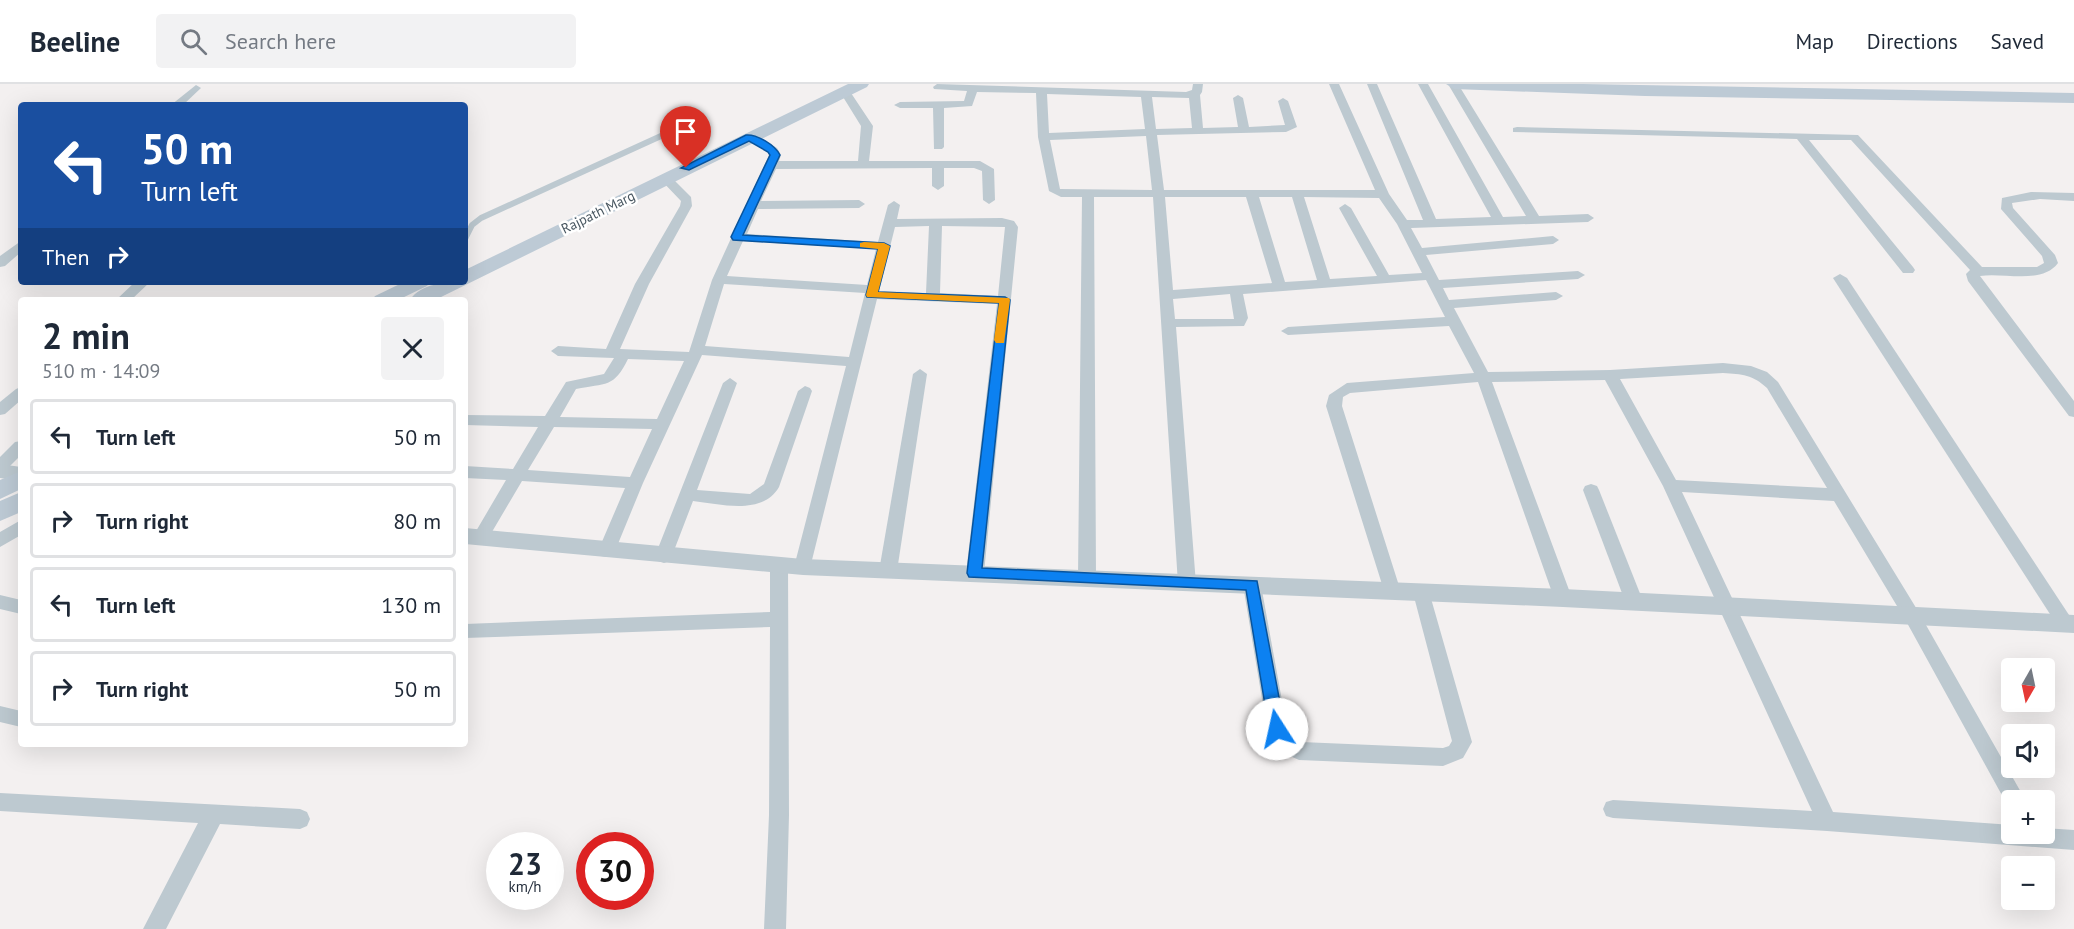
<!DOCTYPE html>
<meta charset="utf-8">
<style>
:root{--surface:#fff;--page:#f2f2f3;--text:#1f2937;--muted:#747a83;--line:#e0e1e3}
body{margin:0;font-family:"PT Sans",sans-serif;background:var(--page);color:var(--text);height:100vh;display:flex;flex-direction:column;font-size:22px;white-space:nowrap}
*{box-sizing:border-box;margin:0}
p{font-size:20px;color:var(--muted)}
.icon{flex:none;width:33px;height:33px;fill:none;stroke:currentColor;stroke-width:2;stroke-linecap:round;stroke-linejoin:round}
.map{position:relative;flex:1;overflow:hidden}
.sheet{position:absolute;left:18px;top:213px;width:450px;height:450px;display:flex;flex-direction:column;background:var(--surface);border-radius:6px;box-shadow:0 6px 24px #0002}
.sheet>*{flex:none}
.banner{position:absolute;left:18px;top:18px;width:450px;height:183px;border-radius:6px;box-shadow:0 6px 24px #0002;background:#1a4fa0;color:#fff;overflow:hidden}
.needle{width:39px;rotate:189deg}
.controls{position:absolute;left:2001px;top:574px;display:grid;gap:12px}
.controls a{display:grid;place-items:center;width:54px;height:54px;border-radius:6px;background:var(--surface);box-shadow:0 6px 24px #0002;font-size:30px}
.speed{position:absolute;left:486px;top:748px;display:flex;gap:12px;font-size:30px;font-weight:700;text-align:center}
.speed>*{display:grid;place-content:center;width:78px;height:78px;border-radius:50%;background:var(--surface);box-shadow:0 6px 24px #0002;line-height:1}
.speed small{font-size:15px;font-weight:400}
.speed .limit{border:9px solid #d22;background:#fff;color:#111}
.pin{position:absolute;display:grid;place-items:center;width:51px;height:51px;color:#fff;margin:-62px -26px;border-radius:50% 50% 50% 0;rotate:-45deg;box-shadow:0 0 6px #0007}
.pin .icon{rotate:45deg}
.me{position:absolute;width:66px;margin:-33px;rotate:350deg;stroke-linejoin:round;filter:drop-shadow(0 0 4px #0008)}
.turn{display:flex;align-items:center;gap:21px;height:126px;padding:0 24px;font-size:27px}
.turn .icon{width:78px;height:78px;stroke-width:2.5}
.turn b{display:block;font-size:42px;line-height:51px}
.then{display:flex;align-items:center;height:57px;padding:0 24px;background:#0003;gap:12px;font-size:22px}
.round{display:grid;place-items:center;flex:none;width:63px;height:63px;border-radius:6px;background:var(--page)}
.headline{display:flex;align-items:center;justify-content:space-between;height:102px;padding:0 24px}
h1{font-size:36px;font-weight:600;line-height:45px}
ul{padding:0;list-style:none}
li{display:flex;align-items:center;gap:18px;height:75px;margin:0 12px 9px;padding:0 12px;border:3px solid var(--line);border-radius:6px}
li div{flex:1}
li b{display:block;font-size:22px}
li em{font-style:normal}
header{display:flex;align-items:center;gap:36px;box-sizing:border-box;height:84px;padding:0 30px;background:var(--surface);border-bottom:2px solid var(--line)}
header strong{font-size:28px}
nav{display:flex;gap:33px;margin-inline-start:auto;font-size:21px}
.search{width:420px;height:54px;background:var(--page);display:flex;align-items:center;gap:15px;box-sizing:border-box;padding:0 21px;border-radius:6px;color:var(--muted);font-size:22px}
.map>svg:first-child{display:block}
</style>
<header>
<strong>Beeline</strong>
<div class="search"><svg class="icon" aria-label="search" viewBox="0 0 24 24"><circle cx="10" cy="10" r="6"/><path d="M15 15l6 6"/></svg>Search here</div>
<nav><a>Map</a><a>Directions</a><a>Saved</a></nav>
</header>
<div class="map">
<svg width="2074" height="845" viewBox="0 0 2074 845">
<rect width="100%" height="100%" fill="#f3f0f0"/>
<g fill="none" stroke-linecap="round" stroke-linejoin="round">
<polyline stroke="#bdc9d0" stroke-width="6" points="465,155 472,141 481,134 696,36"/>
<g fill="#bdc9d0" fill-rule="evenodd">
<path d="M937 0 1186 8 1192 6 1193 0H1203L1202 8 1200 11 1203 44 1238 43 1233 14 1238 11 1243 14 1249 43 1285 41 1278 17 1283 14 1288 17 1297 43 1286 48 1157 51 1164 106H1375L1329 0H1339L1389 110 1407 136H1423L1367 0H1377L1436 135 1491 133 1418 0H1428L1503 133 1526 132 1448 0H1458L1539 132 1588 130 1594 134 1588 138 1411 144 1422 164 1553 152 1559 156 1553 160 1426 171 1439 196 1578 187 1585 191 1578 195 1443 204 1449 216 1556 208 1563 212 1556 216 1454 224 1488 288 1610 286 1723 279 1751 282 1767 288 1778 298 1918 527 2026 717H2012V725L2009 724 1906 537 1834 417 1682 408 1833 728 2012 741V750H2044V744L2074 746V766L1827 747 1613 734 1606 732 1603 725 1606 718 1613 716 1812 727 1663 402 1605 296 1492 298 1572 514 1569 519 1563 521 1557 519 1554 514 1478 298 1350 309 1343 313 1342 322 1401 508 1398 513 1392 515 1386 513 1326 322 1329 311 1347 299 1474 289 1449 242 1288 251 1281 247 1288 243 1445 233 1426 196 1243 210 1248 234 1244 242 1176 243 1196 500 1193 505 1187 507 1181 505 1178 500 1153 113H1094L1096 493 1093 498 1087 500 1081 498 1078 493 1082 113H1061L1049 107 1038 53 1036 9 977 8 972 22 944 24V63L942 65H934L933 24H900L894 21 900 18 964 17 967 7 934 5 933 3ZM1047 10 1141 13 1145 45 1049 49ZM1152 13 1189 14 1192 44 1156 45ZM1146 52 1152 106 1060 105 1050 56ZM1165 113H1246L1272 199 1173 206ZM1259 113H1292L1317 196 1285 198ZM1304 113 1379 114 1397 140 1422 189 1389 191 1351 124 1345 120 1339 124 1377 192 1330 195ZM1230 210 1234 235H1175L1173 215ZM1723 289C1742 290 1753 291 1767 304L1827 404 1676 396 1620 295Z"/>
<polygon points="196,1 201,4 183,21 171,21"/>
<path d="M845 5 849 6 873 42 869 77H980L994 85 995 116 989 120 983 116 982 87 974 84H944V102L938 106 932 102V84L776 85 761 117 859 116 865 120 859 124 758 125 747 150 878 158 888 121 894 117 900 121 897 135 1002 134 1014 137 1018 143 984 489 981 494 975 496 969 494 966 489 997 220 877 215 809 488 803 490 797 488 794 483 846 282 702 271 643 399 613 472 607 473 601 472 598 467 625 404 522 397 486 458 480 460 474 458 472 454 506 396 465 394V382L513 385 538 343 465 341V331L545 332 566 298 604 290 614 274 558 272 551 267 558 262 606 265 635 200 680 122 681 117 659 94 665 90 669 91 691 113 692 122 649 200 620 265 689 268 712 196 769 71 768 68 743 53 749 50 753 51 777 64 781 71 779 77H858L861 42 840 8ZM929 142 926 209 879 207 895 143ZM942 142 1005 143 998 212 940 209ZM743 157 876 165 867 201 727 192ZM724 200 865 209 849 273 705 262ZM628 275 684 277 657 335 560 333 576 305C606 299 614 304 628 275ZM554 343 652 345 630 393 528 386Z"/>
<path d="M1517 43 1858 51 1982 183H2037L2044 179 2042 172 2001 125 2002 114 2031 108 2074 109V117L2040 115 2012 119 2013 124 2055 171 2058 179C2042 201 2003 188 1980 192L2074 317V333L2069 332 1968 197 1966 190 1970 186 1851 56H1809L1913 183 1915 186 1913 189H1903L1797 55 1513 48V44Z"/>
<polygon points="21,157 21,168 5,182 0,183 0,172"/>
<polygon points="1840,190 1847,194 2071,534 2074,539 2071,544 2065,546 2059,544 1833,194"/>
<polygon points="135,198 150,198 131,216 116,216"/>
<polygon points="920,285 927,290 897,487 894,492 888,494 882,492 879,487 913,290"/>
<path d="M730 294 737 299 697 406 750 410 764 400 798 307 805 302 810 304 812 307 779 403C762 432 721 420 693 417L670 477 664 479 658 477 655 472 723 299Z"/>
<polygon points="21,303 21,316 5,330 0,331 0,318 16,305"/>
<polygon points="21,357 21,371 6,386 0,388 0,373 15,358"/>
<polygon points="1591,400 1597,402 1599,406 1643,517 1640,522 1634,524 1628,522 1625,517 1583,406 1585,402"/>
<polygon points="21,436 21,451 0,463 0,448"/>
<polygon points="779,474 785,476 788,481 789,731 786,845 764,845 769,731 770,543 465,554 465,540 770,528 770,481 773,476"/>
<polygon points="1252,494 1258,496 1261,501 1287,644 1293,655 1301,658 1443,664 1449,662 1452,657 1413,509 1416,504 1422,502 1428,504 1472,658 1463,674 1443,682 1299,676 1279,667 1267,645 1243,501 1246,496"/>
<polygon points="0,511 21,516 21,530 0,525"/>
<polygon points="0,622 21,627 21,643 0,638"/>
<polygon points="0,709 300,725 307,728 310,735 307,742 300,745 220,740 166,845 143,845 198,739 0,727"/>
</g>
<g fill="#bdc9d0" fill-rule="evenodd">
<polygon points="0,380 21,383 21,397 0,394"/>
<polygon points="465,444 803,475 1563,505 2074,531 2074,549 1563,523 803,491 465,460"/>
</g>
<g fill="#bdcad5" fill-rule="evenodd">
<path d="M848 0H869L867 3 435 216H410C421 199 447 198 465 198V186Z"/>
<polygon points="1446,0 1583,0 2074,9 2074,19 1645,12 1454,5"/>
<polygon points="404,198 430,198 427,202 398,216 372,216 375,212"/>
<polygon points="21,387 21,405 0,415 0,396"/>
<polygon points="21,408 21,428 0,437 0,417"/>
</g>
</g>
<path fill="#0c81f1" stroke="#08549d" stroke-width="1.5" d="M746 51C757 50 775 61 780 71L743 151 884 159 890 162 878 208 1005 213 1010 216 982 484 1257 497 1285 645 1282 650 1277 652 1271 650 1269 645 1246 506 969 493 967 489 999 219 867 213 866 211 878 165 733 156 731 153 770 71 768 68 749 57 689 86 681 84Z"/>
<polygon fill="#f59e0b" points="864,158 884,159 890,162 878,208 1009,214 1010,216 1004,259 996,259 994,256 999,219 867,213 866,211 878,165 860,163 860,159"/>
<g text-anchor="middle" stroke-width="5" stroke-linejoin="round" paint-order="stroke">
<g font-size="14" fill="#47555f" stroke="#fff">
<text transform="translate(598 128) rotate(-26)" y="5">Rajpath Marg</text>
</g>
</g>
</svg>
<div class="controls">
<a><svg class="needle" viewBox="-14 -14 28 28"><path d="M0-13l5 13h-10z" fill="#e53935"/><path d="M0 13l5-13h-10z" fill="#747a83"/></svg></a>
<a><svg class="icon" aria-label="sound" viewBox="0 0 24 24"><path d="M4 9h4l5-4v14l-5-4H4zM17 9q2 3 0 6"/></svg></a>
<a>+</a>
<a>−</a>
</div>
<div class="speed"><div>23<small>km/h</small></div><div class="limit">30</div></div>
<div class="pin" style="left:686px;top:84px;background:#d93025"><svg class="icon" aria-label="arrive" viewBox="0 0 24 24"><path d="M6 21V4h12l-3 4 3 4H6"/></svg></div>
<svg class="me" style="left:1277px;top:645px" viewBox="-20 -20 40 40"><circle r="19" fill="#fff"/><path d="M0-13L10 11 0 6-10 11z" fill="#0c81f1"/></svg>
<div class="banner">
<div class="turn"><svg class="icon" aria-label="left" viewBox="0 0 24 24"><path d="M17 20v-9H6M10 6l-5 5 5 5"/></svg><div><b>50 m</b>Turn left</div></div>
<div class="then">Then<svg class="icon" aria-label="right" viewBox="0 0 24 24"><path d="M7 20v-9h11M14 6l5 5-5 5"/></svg></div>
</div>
<section class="sheet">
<div class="headline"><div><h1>2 min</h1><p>510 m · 14:09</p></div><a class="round"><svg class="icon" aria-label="close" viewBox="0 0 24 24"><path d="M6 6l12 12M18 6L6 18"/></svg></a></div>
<ul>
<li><svg class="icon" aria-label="left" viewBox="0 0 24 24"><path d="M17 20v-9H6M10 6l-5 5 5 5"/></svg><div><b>Turn left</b></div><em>50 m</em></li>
<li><svg class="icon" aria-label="right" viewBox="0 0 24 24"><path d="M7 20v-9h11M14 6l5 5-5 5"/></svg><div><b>Turn right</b></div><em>80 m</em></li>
<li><svg class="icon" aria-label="left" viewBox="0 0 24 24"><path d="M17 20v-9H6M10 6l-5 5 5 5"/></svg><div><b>Turn left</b></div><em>130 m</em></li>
<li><svg class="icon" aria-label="right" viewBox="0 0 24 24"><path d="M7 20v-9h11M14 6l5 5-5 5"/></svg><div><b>Turn right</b></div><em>50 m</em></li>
</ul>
</section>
</div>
